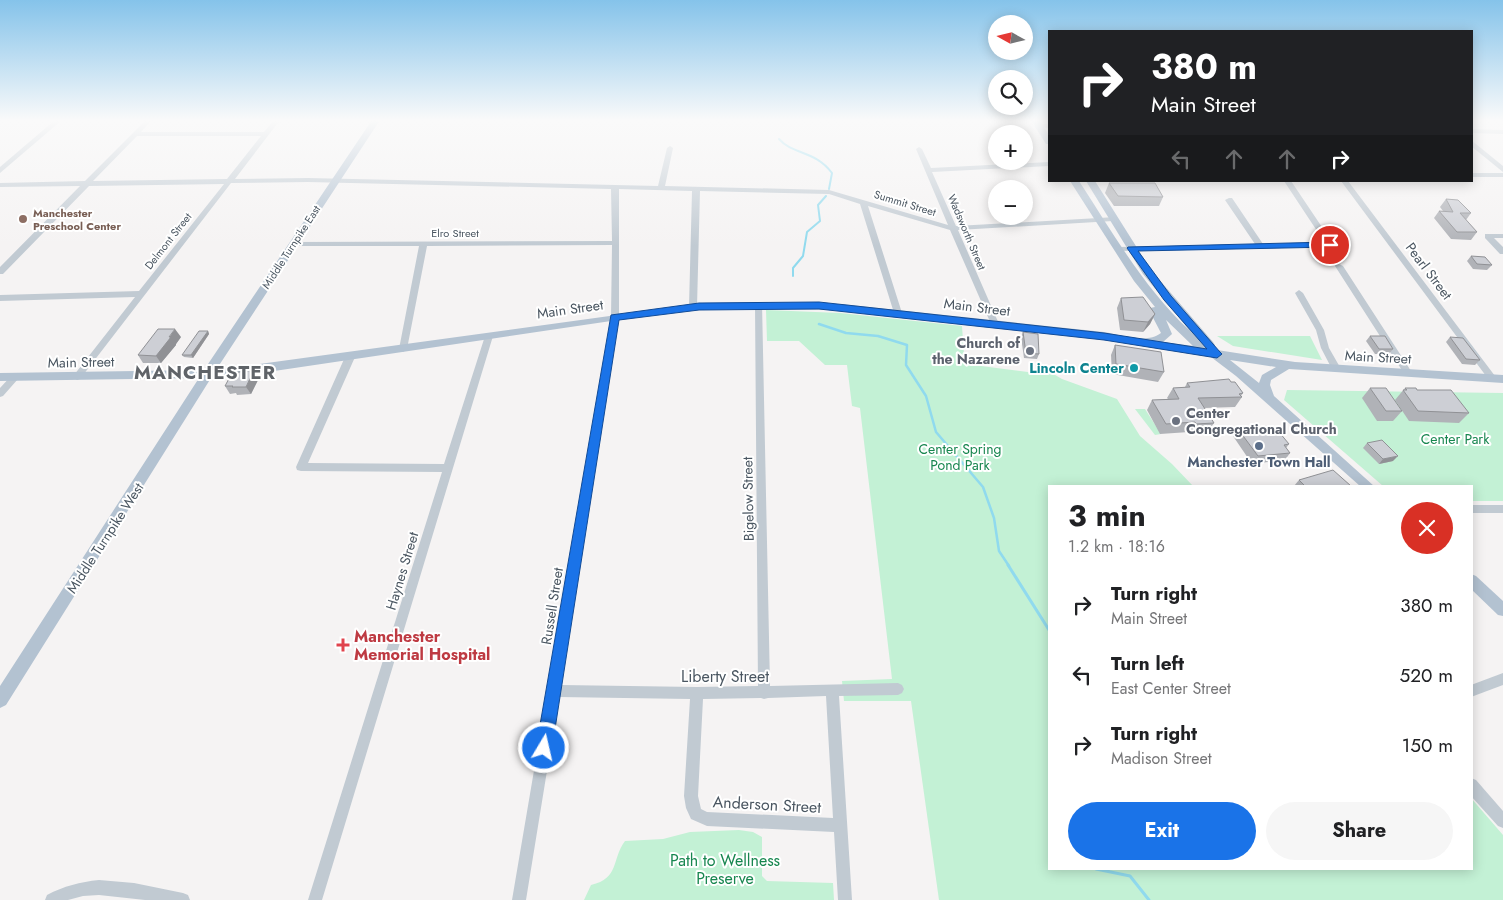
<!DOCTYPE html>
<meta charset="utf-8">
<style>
:root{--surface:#fff;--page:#f6f6f6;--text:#202124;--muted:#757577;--accent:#1a73e8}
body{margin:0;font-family:Jost,sans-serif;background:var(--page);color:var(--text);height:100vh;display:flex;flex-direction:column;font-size:19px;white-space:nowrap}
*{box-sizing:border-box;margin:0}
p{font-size:16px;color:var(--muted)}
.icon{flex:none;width:28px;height:28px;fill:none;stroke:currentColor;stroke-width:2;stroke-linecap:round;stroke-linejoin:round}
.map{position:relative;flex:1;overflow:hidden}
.panel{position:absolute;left:1048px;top:485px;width:425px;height:385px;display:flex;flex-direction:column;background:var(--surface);border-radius:0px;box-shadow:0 2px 12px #0003}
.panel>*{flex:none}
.top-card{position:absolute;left:1048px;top:30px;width:425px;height:152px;border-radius:0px;box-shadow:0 2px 12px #0003;background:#202124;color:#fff;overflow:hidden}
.needle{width:32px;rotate:278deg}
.fabs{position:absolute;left:988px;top:15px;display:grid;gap:10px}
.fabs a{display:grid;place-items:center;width:45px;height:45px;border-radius:50%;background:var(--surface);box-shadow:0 2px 12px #0003;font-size:25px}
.pin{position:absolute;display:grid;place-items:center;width:42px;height:42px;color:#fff;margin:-21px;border:2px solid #fff;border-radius:50%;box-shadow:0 1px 5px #0007}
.me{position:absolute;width:55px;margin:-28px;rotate:9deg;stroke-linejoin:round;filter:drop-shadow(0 0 4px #0008)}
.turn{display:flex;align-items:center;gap:18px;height:105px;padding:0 20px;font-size:22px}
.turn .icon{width:65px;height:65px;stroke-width:2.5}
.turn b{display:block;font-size:35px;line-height:42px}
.lanes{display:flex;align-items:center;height:48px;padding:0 20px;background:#0003;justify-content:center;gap:25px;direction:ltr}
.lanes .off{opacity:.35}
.round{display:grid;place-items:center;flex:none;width:52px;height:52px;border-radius:26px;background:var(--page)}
.overview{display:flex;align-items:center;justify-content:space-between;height:85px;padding:0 20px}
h1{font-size:30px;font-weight:700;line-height:38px}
.action{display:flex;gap:10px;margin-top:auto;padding:10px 20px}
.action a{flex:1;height:58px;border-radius:30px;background:var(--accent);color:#fff;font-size:20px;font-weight:700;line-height:58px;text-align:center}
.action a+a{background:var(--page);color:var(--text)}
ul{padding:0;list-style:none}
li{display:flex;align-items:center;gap:15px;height:70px;padding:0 20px}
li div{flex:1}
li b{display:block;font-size:19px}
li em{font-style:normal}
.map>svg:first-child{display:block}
</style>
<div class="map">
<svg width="1503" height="900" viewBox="0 0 1503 900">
<rect width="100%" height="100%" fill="#f5f3f3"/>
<g fill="#c3f1d5">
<polygon points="766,310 840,313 962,326 964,355 981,366 1044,374 1044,364 1050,372 1062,379 1117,399 1140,436 1172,464 1193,486 1049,486 1049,869 1471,869 1471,798 1503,835 1503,900 939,900 911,701 844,701 842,681 892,679 860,408 852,406 847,365 825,365 799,341 767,341"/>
<polygon points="1217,336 1310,336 1322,360 1233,346"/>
<polygon points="1287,390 1503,393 1503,501 1471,501 1471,486 1383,486 1284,400"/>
<polygon points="1135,409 1145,409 1161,434 1155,435"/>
<path d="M739 830 753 832 762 837V876L767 881 833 883 834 900H584L591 885C620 878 611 860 625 841L663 839 690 832Z"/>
</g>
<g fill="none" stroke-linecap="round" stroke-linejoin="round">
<g stroke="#90daee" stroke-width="2">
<path d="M779 139C793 155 815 150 832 173L829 189"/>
<polyline points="793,276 793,268 803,256 807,232 820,221 818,205 826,196"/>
</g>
<polyline stroke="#90daee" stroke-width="2.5" points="819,324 846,333 878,336 907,345 906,365 926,396 936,432 983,487 994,518 999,551 1009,566"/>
<g stroke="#90daee" stroke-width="3">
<polyline points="1008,565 1049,630"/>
<polyline points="1096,869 1130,876 1149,900"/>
</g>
<g fill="#c1cad2" fill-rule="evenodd">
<polygon points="55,120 62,120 0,173 0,167"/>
<path d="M146 120H152L141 132H264L274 120H280L235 179 308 178 658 186 667 148 670 146 673 148 665 186 829 190 948 225 916 149 919 147 922 149 931 168 1049 162V166L932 172 956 226 1116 217V221H1113L958 230 999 324 995 327 991 324 950 230 868 206 902 313 898 316 894 313 860 204 829 194 700 191 697 307 693 310 689 307 692 191 619 189V317L561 685 697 687 758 686 755 305 759 302 762 303 770 686 898 683 902 685 904 689 902 693 898 695 839 696 852 900H838L834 832 707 826 691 819 686 808 684 796 690 699 559 697 526 900H512L611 317 612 245 427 246 407 349 403 352 399 349 419 246H293L289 244 293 242 612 241 611 189 308 182 231 183 80 379 77 380 72 377 74 375 135 297 0 301V295L139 291 224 184 89 186 3 274H0V267L80 186 0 187V183L85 181ZM137 136H261L227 179 93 181ZM826 696 833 818 707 812 701 809 698 796 703 699 761 698 764 699 768 698Z"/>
<polygon points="1039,124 1049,124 1049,128 1037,127 1036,126"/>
<polygon points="1471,129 1503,130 1503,134 1471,133"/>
<polygon points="1471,140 1503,166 1503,172 1471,146"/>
<rect x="1471" y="173" width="32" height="4"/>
<polygon points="1284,181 1291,181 1334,245 1333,247 1118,251 1114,249 1118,247 1255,244 1225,200 1229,198 1232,198 1263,244 1325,243"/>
<polygon points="1341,181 1348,181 1495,376 1497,378 1495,380 1489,380"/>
<polygon points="1485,234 1503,234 1503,238 1494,238 1503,247 1503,254 1500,254 1485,238"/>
<polygon points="1336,264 1339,264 1343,266 1411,371 1413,373 1411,375 1405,375 1335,266"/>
<polygon points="1299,290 1303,293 1324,330 1329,348 1341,369 1339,371 1333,371 1321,348 1316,330 1295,293"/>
<polygon points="489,333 493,336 322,900 308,900 442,472 301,471 297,470 296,467 345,357 350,354 355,357 308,463 444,464 485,336"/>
<polygon points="15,374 20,377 18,379 3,396 0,397 0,388 12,375"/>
<rect x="1471" y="505" width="32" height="8"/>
<polygon points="1503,673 1503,685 1471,697 1471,685"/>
<polygon points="1471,778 1476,780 1503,811 1503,828 1498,826 1471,796"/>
<path d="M99 880 134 883 183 893 188 895 190 900H145L99 895 83 896 68 900H45L47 895C64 886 80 882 99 880Z"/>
</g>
<g fill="#b3c2d1" fill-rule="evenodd">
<path d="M372 120H380L216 370 704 303 841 304 1104 332C1121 335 1147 344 1161 333L1149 310 1150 308 1155 307 1134 281 1070 181H1079C1113 233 1144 288 1189 330L1143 274 1086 181H1095L1151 270 1213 342 1215 345 1213 348 1217 350 1295 362 1503 375V383L1289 369 1271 380 1270 385 1274 396 1374 486H1360L1236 376 1211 357 1104 340 841 310 761 308 704 309 665 313 227 378H211L6 705 0 708V686L199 378 0 381V373L204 370ZM1166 320 1193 346H1194L1163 342 1172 334ZM1230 360 1276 367 1262 375 1259 383Z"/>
<polygon points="1031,120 1039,120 1049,135 1049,144 1046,144"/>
<polygon points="1471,574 1476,576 1503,601 1503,616 1498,615 1471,589"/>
</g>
</g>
<g fill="#b0b2b7">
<polygon points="1109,183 1163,197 1159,206 1114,206 1105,193"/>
<polygon points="1446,199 1471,213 1466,220 1477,232 1471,240 1451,239 1434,218 1439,211 1443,211 1440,207"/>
<polygon points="1471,256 1492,265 1487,270 1473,269 1467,261"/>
<polygon points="1121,298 1155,314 1150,324 1143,332 1120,330 1117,308"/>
<polygon points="208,331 209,334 193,358 184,357 182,355"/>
<polygon points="1023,332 1039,354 1037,359 1024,358 1021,337"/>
<polygon points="1370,336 1393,349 1389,354 1375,354 1366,341"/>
<polygon points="181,337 176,344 176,345 161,363 143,363 138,355"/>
<polygon points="1450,337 1480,360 1475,365 1462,364 1446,342"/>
<polygon points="1115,345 1164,372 1158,382 1112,374 1111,355"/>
<polygon points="254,370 259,378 251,394 237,395 236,393 230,394 225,386"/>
<polygon points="1231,382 1243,393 1241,396 1242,397 1235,407 1204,408 1214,423 1207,433 1190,434 1189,432 1160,434 1147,410 1152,400 1168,399 1167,398 1173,388 1185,387 1187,383"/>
<polygon points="1370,388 1402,411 1393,421 1377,421 1362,398"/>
<polygon points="1405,388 1417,390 1469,413 1459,423 1409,421 1395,400"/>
<polygon points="1238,429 1275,432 1289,444 1286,448 1290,453 1285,460 1252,464 1233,436"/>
<polygon points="1367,443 1393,461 1379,464 1363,448"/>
<polygon points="1299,480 1351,486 1294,486"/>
</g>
<g fill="#909195">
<polygon points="1155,314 1150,324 1143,332 1148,322"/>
<polygon points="175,329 181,337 176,344 176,345 161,363 156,356"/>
<polygon points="208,331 209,334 193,358 191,355"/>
<polygon points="254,370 259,378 251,394 246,387"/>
<polygon points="1398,456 1393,461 1379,464 1383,459"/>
</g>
<g fill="#cdcfd5" stroke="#909195">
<polygon points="1109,183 1155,183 1163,197 1118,196"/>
<polygon points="1446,199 1458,200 1471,213 1460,213 1477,232 1457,232 1439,211 1453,212"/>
<polygon points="1471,256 1485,257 1492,265 1477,264"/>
<polygon points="1143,297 1155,314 1148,322 1124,320 1121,298"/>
<polygon points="158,329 175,329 169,337 171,337 156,356 138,355"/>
<polygon points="199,331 208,331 191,355 182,355"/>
<polygon points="1023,332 1038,334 1039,354 1026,353"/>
<polygon points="1370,336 1385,336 1393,349 1379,349"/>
<polygon points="1450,337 1463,338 1480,360 1466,359"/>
<polygon points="1115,345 1161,352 1164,372 1116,364"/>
<polygon points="254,370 246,387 232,387 233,386 225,386 232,373"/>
<polygon points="1229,379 1231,382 1235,382 1243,393 1239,394 1242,397 1198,398 1214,423 1196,424 1195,422 1166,424 1152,400 1179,399 1173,388 1190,387 1187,383"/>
<polygon points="1370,388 1386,388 1402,411 1386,411"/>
<polygon points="1405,388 1416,388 1417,390 1451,390 1469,413 1418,411 1403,390 1407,390"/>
<polygon points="1270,426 1275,432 1279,432 1289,444 1284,445 1290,453 1258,456 1238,429"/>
<polygon points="1382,440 1398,456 1383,459 1367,443"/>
<polygon points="1333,470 1351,486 1305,486 1299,480"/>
</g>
<linearGradient id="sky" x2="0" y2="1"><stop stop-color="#85c3ea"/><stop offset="0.49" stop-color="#fafafa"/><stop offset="1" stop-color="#fafafa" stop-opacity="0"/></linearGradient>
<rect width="1503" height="246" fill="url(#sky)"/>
<polygon fill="#1a73e8" stroke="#114b97" points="1330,242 1333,243 1333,247 1138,251 1171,296 1220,352 1222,354 1217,358 1104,340 819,309 699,310 619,320 552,748 549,753 544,755 539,753 536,748 611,315 699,303 819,302 1104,333 1207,349 1164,300 1127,248 1128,247"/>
<circle fill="#8d6e63" stroke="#fff" stroke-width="2" cx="23" cy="219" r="5"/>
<g fill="#6b7280" stroke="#fff" stroke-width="2">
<circle cx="1030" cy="351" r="5"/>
<circle cx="1176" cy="421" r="5"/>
</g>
<circle fill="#0f9aa8" stroke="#fff" stroke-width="2" cx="1134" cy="368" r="5"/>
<circle fill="#5c6f8a" stroke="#fff" stroke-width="2" cx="1259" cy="446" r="5"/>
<path fill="#e0444e" stroke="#fff" stroke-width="2" d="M340.5 637.5h5v5h5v5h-5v5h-5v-5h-5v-5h5z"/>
<g text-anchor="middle" stroke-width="4" stroke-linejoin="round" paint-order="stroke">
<g font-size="11" fill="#4a5661" stroke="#fff">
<text transform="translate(905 203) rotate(17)" y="4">Summit Street</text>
<text transform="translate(967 232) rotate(67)" y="4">Wadsworth Street</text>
<text x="455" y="237">Elro Street</text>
<text transform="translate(168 241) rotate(-52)" y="4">Delmont Street</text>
<text transform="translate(291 247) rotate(-57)" y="4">Middle Turnpike East</text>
</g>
<g font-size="11" font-weight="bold" fill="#785e54" stroke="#fff" text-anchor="start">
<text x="33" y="217">Manchester<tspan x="33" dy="13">Preschool Center</tspan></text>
</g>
<g font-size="14" fill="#4a5661" stroke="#fff">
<text transform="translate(1429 271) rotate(53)" y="5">Pearl Street</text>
<text transform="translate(977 307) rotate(7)" y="5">Main Street</text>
<text transform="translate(570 309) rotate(-8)" y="5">Main Street</text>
<text transform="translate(1378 357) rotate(3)" y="5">Main Street</text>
<text transform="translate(81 362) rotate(-1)" y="5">Main Street</text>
<text transform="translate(748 499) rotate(-91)" y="5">Bigelow Street</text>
<text transform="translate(105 538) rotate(-57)" y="5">Middle Turnpike West</text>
<text transform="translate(402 571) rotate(-73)" y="5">Haynes Street</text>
<text transform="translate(552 606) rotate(-81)" y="5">Russell Street</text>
</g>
<g font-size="14" font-weight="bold" fill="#5b616d" stroke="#fff" text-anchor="end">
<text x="1020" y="348">Church of<tspan x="1020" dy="16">the Nazarene</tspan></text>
<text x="1186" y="418" text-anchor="start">Center<tspan x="1186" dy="16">Congregational Church</tspan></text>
</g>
<g font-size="14" font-weight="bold" fill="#0d838f" stroke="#fff" text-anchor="end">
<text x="1124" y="373">Lincoln Center</text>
</g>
<g font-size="14" fill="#17864f" stroke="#fff">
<text x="1455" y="444">Center Park</text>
<text x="960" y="454">Center Spring<tspan x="960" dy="16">Pond Park</tspan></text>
</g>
<g font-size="14" font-weight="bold" fill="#4e5e75" stroke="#fff">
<text x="1259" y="467">Manchester Town Hall</text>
</g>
<g font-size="16" font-weight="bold" fill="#be3a42" stroke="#fff" text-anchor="start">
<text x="354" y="642">Manchester<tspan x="354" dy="18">Memorial Hospital</tspan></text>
</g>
<g font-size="16" fill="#4a5661" stroke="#fff">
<text x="725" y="682">Liberty Street</text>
<text transform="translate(767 804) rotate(3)" y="6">Anderson Street</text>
</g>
<g font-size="16" fill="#17864f" stroke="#fff">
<text x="725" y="866">Path to Wellness<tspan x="725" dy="18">Preserve</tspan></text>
</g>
<g font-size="19" font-weight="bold" letter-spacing="1" fill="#5f6368" stroke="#fff">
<text x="205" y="379">MANCHESTER</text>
</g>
</g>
</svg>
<div class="fabs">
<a><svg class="needle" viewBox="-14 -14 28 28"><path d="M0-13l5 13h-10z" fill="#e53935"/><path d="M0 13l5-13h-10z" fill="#757577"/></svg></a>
<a><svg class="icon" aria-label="search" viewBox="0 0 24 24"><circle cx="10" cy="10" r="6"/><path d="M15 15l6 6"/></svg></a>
<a>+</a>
<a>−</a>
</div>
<div class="pin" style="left:1330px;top:245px;background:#d93025"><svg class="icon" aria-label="arrive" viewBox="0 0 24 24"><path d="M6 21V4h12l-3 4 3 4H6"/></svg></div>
<svg class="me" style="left:544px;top:748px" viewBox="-20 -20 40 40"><circle r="17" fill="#1a73e8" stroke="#fff" stroke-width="3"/><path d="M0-11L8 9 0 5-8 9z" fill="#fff"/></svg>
<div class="top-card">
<div class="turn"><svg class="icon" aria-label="right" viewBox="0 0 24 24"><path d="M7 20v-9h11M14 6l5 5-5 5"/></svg><div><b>380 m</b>Main Street</div></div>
<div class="lanes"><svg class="icon off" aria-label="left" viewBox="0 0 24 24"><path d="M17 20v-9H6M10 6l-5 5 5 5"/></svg><svg class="icon off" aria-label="ahead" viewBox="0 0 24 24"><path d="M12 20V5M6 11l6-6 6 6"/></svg><svg class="icon off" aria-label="ahead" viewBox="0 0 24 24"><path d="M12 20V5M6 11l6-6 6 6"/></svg><svg class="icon" aria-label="right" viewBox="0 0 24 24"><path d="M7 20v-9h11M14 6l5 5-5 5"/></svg></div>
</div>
<section class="panel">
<div class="overview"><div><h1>3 min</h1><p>1.2 km · 18:16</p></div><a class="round" style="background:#d93025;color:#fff"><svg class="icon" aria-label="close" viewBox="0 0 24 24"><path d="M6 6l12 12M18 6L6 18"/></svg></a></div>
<ul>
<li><svg class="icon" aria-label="right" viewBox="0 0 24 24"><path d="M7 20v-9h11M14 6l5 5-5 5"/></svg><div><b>Turn right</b><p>Main Street</p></div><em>380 m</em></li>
<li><svg class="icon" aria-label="left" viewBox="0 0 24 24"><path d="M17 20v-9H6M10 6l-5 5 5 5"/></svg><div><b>Turn left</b><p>East Center Street</p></div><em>520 m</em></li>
<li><svg class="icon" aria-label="right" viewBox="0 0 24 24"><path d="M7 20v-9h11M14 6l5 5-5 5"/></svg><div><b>Turn right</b><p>Madison Street</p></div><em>150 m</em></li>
</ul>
<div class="action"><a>Exit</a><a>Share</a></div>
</section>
</div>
